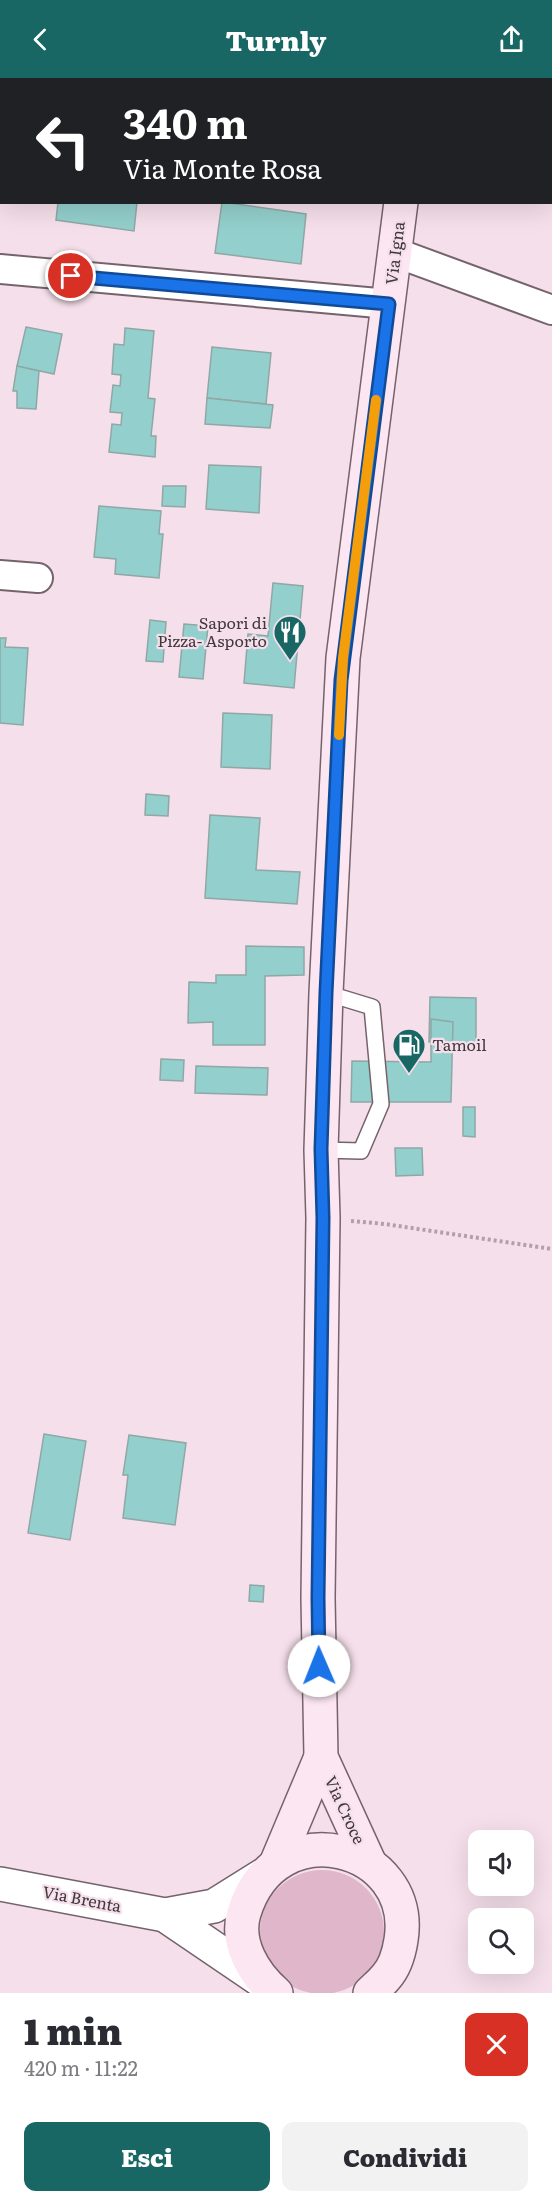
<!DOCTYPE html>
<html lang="it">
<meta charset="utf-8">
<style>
:root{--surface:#fff;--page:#f2f2f3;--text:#2b2b33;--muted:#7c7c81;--accent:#196764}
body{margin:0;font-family:Literata,serif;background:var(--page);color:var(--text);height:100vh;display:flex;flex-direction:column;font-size:22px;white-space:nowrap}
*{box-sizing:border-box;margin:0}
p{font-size:20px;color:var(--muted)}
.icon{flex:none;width:33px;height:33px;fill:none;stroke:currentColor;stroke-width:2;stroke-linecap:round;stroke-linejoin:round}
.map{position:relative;height:1915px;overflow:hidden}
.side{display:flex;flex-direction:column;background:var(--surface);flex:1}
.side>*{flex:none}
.guide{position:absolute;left:0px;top:0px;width:552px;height:126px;box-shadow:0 6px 24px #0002;background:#202124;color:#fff;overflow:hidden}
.controls{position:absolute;left:468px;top:1752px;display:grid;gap:12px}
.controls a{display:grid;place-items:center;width:66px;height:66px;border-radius:12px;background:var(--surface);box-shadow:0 6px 24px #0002;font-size:30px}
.pin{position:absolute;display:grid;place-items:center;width:51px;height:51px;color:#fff;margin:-26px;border:3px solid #fff;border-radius:50%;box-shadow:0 2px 6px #0007}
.me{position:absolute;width:66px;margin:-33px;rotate:359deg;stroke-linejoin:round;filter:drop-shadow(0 0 4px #0008)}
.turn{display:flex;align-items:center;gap:21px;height:126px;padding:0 24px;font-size:27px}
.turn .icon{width:78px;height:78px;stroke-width:2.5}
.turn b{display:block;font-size:42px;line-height:51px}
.round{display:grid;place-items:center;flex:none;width:63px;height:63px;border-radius:12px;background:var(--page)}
.headline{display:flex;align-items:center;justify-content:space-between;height:102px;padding:0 24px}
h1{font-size:36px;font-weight:800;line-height:45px}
.cta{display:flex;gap:12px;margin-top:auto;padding:12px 24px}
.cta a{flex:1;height:69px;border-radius:12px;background:var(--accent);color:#fff;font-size:24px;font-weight:800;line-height:69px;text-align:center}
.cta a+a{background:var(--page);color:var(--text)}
header{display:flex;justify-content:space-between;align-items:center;height:78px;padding:0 24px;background:var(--accent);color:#fff;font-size:27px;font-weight:800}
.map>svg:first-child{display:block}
</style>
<header><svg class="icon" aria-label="back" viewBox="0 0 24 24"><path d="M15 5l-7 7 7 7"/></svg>Turnly<svg class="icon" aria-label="share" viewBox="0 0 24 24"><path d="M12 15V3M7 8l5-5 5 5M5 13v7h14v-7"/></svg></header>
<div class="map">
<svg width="552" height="1915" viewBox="0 0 552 1915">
<rect width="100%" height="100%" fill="#f5dfea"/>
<circle fill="#dfb6ca" cx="322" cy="1854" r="62"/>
<g fill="#93cfcc" stroke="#8fa8a6" stroke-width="1.5">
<polygon points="46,0 118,0 46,2"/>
<polygon points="212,0 294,0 211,2"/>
<polygon points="58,124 137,124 134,153 56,142"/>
<polygon points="222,124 306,136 301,186 215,175"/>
<polygon points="26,249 62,256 54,296 17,288"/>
<polygon points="125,250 154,253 148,320 155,321 151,358 156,358 155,379 109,374 112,346 121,347 122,335 110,334 113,307 120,308 121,297 112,296 114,266 124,267"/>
<polygon points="212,269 271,275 266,326 207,320"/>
<polygon points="17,288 39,293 36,331 17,330 17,313 13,313"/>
<polygon points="207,320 273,327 270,350 205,346"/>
<polygon points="209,387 261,389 259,435 206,431"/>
<polygon points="163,408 186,408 185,429 162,428"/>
<polygon points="99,428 161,433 159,456 163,456 159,500 115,496 116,481 94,479"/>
<polygon points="273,505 303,508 294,610 244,605 248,556 268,558"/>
<polygon points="150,542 166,544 163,584 146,583"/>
<polygon points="184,546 208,548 203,601 179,599"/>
<polygon points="0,560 6,560 5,569 28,570 23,647 0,645"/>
<polygon points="223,635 272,637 270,691 221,689"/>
<polygon points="146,716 169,718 168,738 145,737"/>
<polygon points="210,737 260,740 256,792 300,794 297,826 205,820"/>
<polygon points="246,868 304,869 304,897 265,898 265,967 213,967 213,944 188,945 189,904 216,905 216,897 246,897"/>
<polygon points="430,919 476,920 476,965 429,964"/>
<polygon points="431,941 453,944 451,1024 351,1024 352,983 431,984"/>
<polygon points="161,981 184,982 183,1003 160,1002"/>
<polygon points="196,988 268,990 267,1017 195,1015"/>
<polygon points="463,1029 475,1029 475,1059 463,1058"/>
<polygon points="395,1070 422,1070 423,1097 396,1098"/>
<polygon points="44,1356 86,1363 70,1462 28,1455"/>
<polygon points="129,1357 186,1365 175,1447 123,1440 128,1397 123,1397"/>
<polygon points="250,1507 264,1508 263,1524 249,1523"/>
</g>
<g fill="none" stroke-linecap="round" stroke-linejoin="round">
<defs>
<polyline id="service" points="321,1072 361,1073 381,1026 372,929 326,915"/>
<g id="minor">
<polyline points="394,174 552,232"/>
<polyline points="0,191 389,226"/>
<polyline points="0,497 38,500"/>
</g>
<g id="tertiary">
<polyline points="0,1806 165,1837 214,1828 262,1798"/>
<polyline points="165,1837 262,1903"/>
</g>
<g id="secondary">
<polyline points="417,2 418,0"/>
<polyline points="276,1786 321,1679"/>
<polyline points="370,1786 321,1679 318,1520 323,1140 321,1072 326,915 343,580 401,124"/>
<path d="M276 1915C254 1896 235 1865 244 1835 276 1730 416 1768 401 1862 399 1875 395 1889 386 1899 381 1905 375 1910 370 1915"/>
</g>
</defs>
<use href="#service" stroke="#75636c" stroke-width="18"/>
<use href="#minor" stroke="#75636c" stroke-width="32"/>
<use href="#tertiary" stroke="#75636c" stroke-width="36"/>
<use href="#secondary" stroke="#75636c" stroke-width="36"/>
<polyline stroke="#b1a0a9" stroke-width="4" stroke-dasharray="3 3" stroke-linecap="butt" points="351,1143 385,1146 552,1171"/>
<use href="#service" stroke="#fff" stroke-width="15"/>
<use href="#minor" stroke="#fff" stroke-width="28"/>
<use href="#tertiary" stroke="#fff" stroke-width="33"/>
<use href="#secondary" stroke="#fce6f1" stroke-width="33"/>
</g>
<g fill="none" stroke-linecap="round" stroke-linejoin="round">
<defs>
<polyline id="route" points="71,198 389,226 341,602 326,915 321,1071 323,1140 318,1520 319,1588"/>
</defs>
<use href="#route" stroke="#114b97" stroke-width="15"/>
<use href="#route" stroke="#1a73e8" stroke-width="10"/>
<polyline stroke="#f59e0b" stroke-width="10" points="339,657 343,580 376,322"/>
</g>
<defs>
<symbol id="restaurant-pin" viewBox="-11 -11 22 30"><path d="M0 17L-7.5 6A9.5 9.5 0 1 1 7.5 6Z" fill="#196764" stroke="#f5dfea"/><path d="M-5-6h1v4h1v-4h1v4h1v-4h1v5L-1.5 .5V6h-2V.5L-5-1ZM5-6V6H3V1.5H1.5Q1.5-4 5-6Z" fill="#fff"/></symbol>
<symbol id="fuel-pin" viewBox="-11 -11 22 30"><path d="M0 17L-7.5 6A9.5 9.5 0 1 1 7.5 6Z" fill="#196764" stroke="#f5dfea"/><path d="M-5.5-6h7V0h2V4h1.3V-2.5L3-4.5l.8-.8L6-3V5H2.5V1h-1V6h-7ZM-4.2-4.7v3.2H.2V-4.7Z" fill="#fff"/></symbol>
</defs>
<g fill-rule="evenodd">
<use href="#restaurant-pin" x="271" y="535" width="38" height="52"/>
<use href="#fuel-pin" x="390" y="948" width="38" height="52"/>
</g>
<g text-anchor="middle" stroke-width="4.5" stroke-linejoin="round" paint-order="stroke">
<g font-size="16" fill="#41383c" stroke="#f5dfea">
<text transform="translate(395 175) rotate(-83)" y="6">Via Igna</text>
<text transform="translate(345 1732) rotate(65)" y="6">Via Croce</text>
<text transform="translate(82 1821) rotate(11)" y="6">Via Brenta</text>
</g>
<g font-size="16" fill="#41383c" stroke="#f5dfea" text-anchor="end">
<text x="267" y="551">Sapori di<tspan x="267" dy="18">Pizza- Asporto</tspan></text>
<text x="432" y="973" text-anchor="start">Tamoil</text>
</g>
</g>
</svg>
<div class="controls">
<a><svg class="icon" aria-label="sound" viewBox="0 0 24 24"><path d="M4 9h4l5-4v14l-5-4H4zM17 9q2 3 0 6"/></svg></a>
<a><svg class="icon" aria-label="search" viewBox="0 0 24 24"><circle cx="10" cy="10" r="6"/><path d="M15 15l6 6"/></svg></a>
</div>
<div class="pin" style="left:71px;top:198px;background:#d93025"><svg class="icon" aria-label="arrive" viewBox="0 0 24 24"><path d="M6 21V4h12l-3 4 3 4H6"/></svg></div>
<svg class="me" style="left:319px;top:1588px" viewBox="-20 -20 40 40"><circle r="19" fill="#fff"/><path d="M0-13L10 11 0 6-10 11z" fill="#1a73e8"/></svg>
<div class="guide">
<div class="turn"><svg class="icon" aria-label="left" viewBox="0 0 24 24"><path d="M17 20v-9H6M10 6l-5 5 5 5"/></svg><div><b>340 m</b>Via Monte Rosa</div></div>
</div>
</div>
<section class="side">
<div class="headline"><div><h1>1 min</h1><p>420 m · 11:22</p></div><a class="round" style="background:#d93025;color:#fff"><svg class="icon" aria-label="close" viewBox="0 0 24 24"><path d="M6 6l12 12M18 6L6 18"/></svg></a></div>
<div class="cta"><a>Esci</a><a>Condividi</a></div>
</section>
